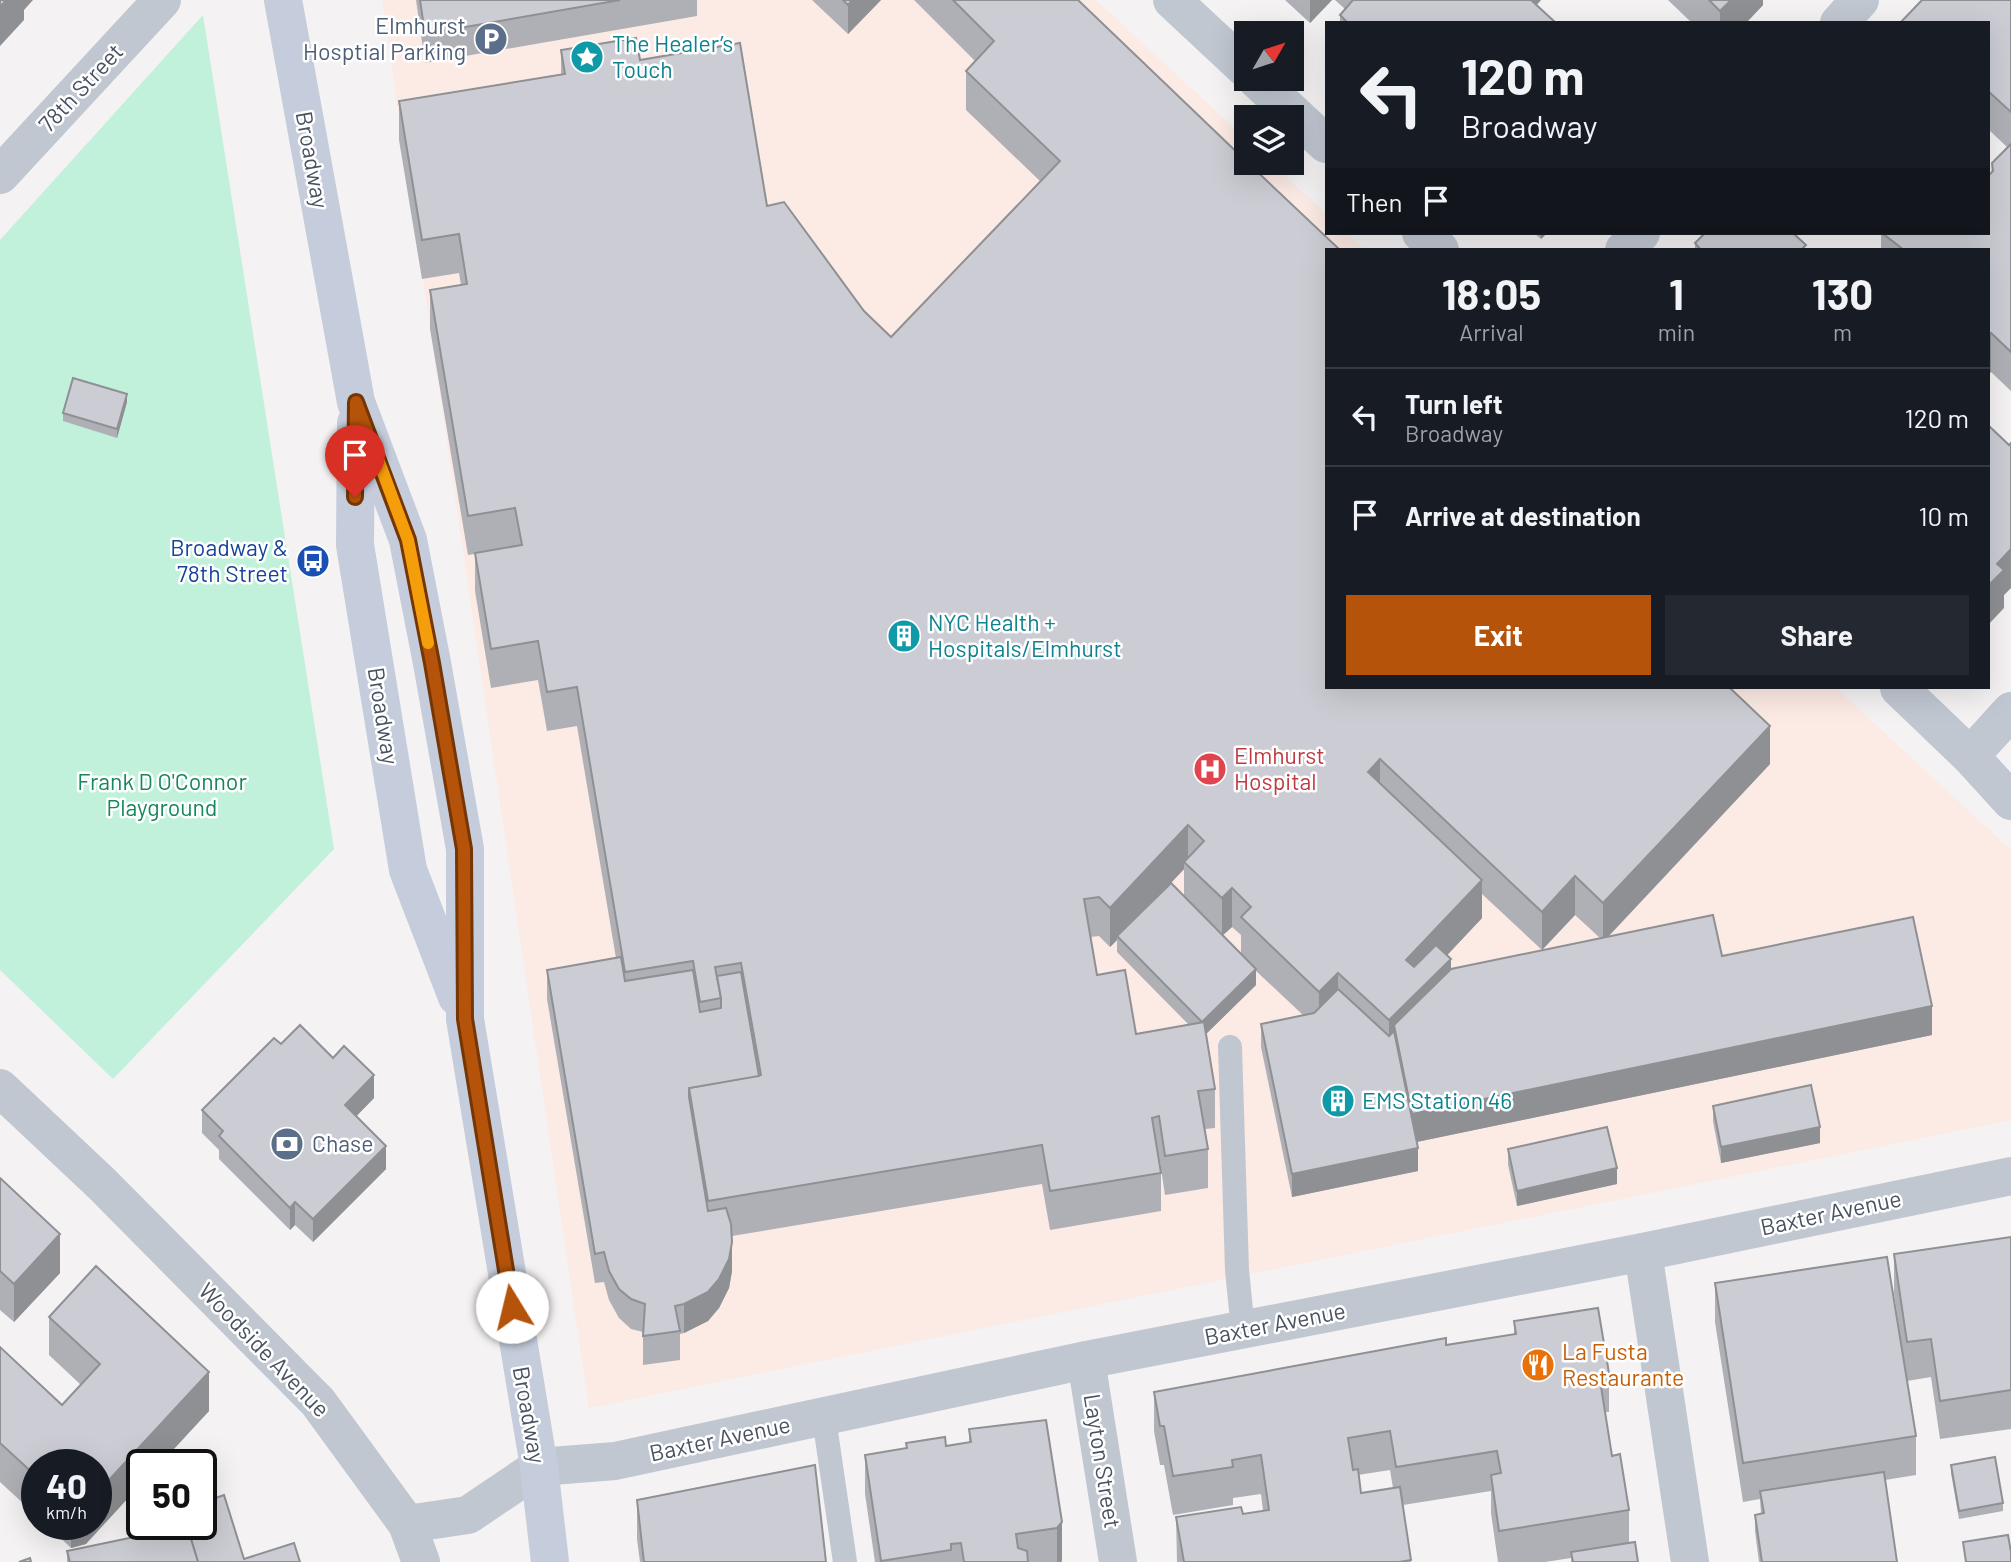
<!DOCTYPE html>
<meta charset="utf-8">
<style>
:root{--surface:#171b24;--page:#242831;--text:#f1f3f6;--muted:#9ea1a6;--line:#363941;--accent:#b45309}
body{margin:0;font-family:Barlow,sans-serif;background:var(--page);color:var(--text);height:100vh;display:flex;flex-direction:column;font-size:26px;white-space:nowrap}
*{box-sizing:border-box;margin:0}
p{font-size:23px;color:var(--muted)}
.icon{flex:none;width:38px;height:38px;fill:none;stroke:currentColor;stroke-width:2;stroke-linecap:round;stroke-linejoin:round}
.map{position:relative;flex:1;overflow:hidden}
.drawer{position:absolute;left:1325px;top:248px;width:665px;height:441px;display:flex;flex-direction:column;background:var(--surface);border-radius:0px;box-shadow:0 7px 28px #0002}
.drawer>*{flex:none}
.hud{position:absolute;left:1325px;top:21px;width:665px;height:214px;border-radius:0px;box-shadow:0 7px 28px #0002;background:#171b24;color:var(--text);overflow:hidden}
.needle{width:46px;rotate:51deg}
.tools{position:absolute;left:1234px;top:21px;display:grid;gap:14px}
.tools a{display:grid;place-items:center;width:70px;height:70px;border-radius:0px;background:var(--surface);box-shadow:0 7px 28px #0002;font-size:35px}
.speed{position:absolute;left:21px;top:1449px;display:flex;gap:14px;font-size:35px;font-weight:700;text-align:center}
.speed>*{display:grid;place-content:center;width:91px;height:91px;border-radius:50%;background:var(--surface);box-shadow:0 7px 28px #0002;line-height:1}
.speed small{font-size:18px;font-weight:400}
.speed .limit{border:4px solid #111;border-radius:10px;background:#fff;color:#111}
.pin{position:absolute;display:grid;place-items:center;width:60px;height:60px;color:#fff;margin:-72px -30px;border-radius:50% 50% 50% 0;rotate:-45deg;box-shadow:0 0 7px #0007}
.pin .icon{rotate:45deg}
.me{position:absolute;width:77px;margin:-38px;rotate:351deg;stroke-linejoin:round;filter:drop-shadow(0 0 5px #0008)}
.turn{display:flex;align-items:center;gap:24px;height:147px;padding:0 21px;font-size:32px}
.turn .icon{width:91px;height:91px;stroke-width:2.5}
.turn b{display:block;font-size:49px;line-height:60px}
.then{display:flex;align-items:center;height:66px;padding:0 21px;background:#0003;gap:14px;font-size:26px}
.eta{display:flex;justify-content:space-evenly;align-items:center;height:119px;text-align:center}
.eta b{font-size:42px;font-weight:700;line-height:49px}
.cta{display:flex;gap:14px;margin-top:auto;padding:14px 21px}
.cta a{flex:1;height:80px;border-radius:0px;background:var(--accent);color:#fff;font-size:28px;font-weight:700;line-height:80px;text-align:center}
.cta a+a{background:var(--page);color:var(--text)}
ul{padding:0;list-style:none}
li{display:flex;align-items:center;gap:21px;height:98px;padding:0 21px;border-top:2px solid var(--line)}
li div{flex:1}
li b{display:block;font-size:26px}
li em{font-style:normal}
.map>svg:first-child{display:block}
</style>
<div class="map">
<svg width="2011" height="1562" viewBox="0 0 2011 1562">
<rect width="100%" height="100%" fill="#f4f2f2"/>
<polygon fill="#fceae4" points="382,0 1096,0 1246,139 1246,163 1271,163 1326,214 1326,233 1346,233 1365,250 1326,250 1326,688 1836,688 2011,850 2011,1120 589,1408"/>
<polygon fill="#c1f1da" points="203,15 334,849 113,1079 0,970 0,240"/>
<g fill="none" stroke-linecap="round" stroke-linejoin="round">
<g stroke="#c0c7d1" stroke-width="24">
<polyline points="1230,1047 1237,1270 1243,1330"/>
<polyline points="824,1418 845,1562"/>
</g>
<g stroke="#c0c7d1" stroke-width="38">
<polyline points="1172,0 1246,69"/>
<polyline points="1839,23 1860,0"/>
<polyline points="1256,79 1326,144"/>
<polyline points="0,175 162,0"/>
<polyline points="1421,233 1440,250"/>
<polyline points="1624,250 1641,233"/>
<polyline points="1899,688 1970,756 2011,801"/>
<polyline points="1643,1252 1690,1562"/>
<polyline points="1086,1360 1118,1562"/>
</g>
<g stroke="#c0c7d1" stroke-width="38">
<polyline points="1970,756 2011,711"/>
<polyline points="0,1088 102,1184 318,1402 407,1524 421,1562"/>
<polyline points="407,1524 468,1515 539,1467 615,1461 1086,1360 1643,1252 2011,1176"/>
</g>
<g stroke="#c5ccdb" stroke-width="38">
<polyline points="283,0 356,402 408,540 432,663 465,849 465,1019 539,1467 550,1562"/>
<polyline points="356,423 355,545 408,870 457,997"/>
</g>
</g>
<g fill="#afb0b6" fill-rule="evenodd">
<polygon points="416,0 697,0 697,16 425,63"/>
<polygon points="812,0 881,0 848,34"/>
<path d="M914 0H1078L1326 688 1770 764 1608 937 1722 956 1932 1035 1416 1142 1418 1171 1292 1197 1261 1047V1024L1303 1015 1256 971V985L1206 1034 1215 1089V1128L1205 1129 1208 1149V1188L1165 1195 1159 1155 1161 1173V1211L1050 1230 1042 1184 732 1236V1271L729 1288 719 1308 708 1321 684 1333 680 1334V1360L643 1365V1332L631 1329 619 1318 609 1300 604 1282 595 1283 547 999V970L616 958 577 726 547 731 538 680 491 688 475 591V554L468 555 430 329V290L461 285 459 273 422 279 399 140V101L561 74V50L640 60 767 206 864 311 891 337 1040 181 966 110V71L975 61ZM1184 869V896L1171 883ZM1482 894 1542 950 1451 969 1447 955 1482 918ZM1575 915 1600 938 1542 950ZM1232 927 1241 935V953L1223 935ZM1099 936 1110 947 1117 940V952L1189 1025 1136 1034 1097 975 1090 937Z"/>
<polygon points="1285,0 1332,0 1310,23"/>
<polygon points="1335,0 1541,0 1537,5 1556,23 1340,23 1340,15 1345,9"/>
<polygon points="1668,0 1763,0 1763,5 1746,23 1692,23"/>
<polygon points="2011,0 2011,391 1991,372 1988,375 1988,250 1881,250 1881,233 1988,233 1992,163 2007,147 1988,129 1988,23"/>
<polygon points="1534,233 1547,233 1541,239"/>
<polygon points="1695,243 1806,250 1695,250"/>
<polygon points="127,402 117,438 63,421 63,413"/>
<polygon points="281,1044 374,1098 356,1116 386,1169 313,1242 295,1225 290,1230 219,1159 219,1150 202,1133 202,1110"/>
<polygon points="1713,1106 1820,1143 1721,1163 1713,1121"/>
<polygon points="1508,1149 1617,1184 1517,1206 1508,1165"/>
<polygon points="0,1178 60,1273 14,1322 0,1310"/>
<polygon points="2011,1237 2011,1429 1940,1439 1931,1377 1907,1381 1894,1293 1894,1254"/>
<polygon points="1715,1283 1916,1436 1916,1475 1885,1480 1897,1562 1759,1562 1755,1531 1755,1515 1761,1514 1760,1499 1743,1502 1715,1322"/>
<polygon points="49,1317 209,1411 159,1465 142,1465 86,1544 71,1548 46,1524 96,1524 37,1465 37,1516 0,1482 0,1347 62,1405 81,1385 49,1355"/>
<path d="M1514 1321 1609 1373V1412H1605L1612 1456 1629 1510V1543L1638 1562H1571V1558L1545 1562H1498L1491 1513V1491L1403 1505 1411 1562H1177L1176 1517 1243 1514 1263 1511 1261 1494 1233 1498V1505L1173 1515 1164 1465H1160L1154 1431V1392L1514 1334ZM1390 1470 1393 1488 1361 1493 1358 1475Z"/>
<polygon points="1046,1420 1062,1561 1061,1562 875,1562 865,1494 865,1455 906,1448 906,1443 946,1446 969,1443 969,1429"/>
<polygon points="1951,1465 2003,1503 2003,1511 1959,1519 1951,1473"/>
<polygon points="637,1500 826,1562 640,1562 637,1539"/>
<polygon points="176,1524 201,1524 244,1559 300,1562 67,1562 67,1551 176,1529"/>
</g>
<g fill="#8f9094">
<polygon points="6,0 33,0 24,10 24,20 0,46 0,7"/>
<polygon points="852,0 881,0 848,34 848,5"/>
<polygon points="1310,0 1332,0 1310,23"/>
<polygon points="1533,0 1541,0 1533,8"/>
<polygon points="1731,0 1763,0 1763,5 1746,23 1720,23 1720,11"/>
<polygon points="1541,233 1547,233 1541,239"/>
<polygon points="1991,333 1991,372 1988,375 1988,336"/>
<polygon points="127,394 127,402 117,438 117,429"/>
<polygon points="2011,549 2011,588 2004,595 2004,608 1988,625 1988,586 1997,564"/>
<polygon points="1770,726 1770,764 1603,942 1603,903"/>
<polygon points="1380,759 1380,798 1368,772"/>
<polygon points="1188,825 1188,864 1184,862 1184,869 1119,938 1117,936 1117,940 1110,947 1110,908"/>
<polygon points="1575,876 1575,915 1542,950 1542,912"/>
<polygon points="1482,880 1482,918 1406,999 1406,960"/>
<polygon points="1232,888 1232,927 1222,936 1222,898"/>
<polygon points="1451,959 1451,998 1394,1025 1394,1054 1389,1059 1389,1020"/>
<polygon points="1256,969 1256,985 1202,1038 1202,1022"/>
<polygon points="1338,973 1338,1011 1319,1031 1319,992"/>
<polygon points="1932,1006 1932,1035 1412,1143 1412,1114"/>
<polygon points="374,1075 374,1098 345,1128 345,1105"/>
<polygon points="1820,1127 1820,1143 1721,1163 1721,1147"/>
<polygon points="386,1146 386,1169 313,1242 313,1219"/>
<polygon points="1418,1148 1418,1171 1292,1197 1292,1174"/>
<polygon points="1617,1168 1617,1184 1517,1206 1517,1191"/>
<polygon points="295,1202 295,1225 290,1230 290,1208"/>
<polygon points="60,1234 60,1273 14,1322 14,1284"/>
<polygon points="732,1242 732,1271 729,1288 719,1308 708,1321 684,1333 684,1304"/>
<polygon points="209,1372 209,1411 159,1465 142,1465 142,1483 86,1544 71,1548 71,1524 96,1524 96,1494"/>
<polygon points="1062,1522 1062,1561 1061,1562 1057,1562 1057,1528"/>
</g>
<g fill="#cccdd4" stroke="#8f9094" stroke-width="2">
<polygon points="0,0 6,0 0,7"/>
<polygon points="420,0 620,0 425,34"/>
<polygon points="843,0 852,0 848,5"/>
<polygon points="953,0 1078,0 1246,161 1246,163 1248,163 1340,250 1326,250 1326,688 1730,688 1770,726 1603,903 1575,876 1542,912 1380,759 1368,772 1482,880 1406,960 1414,967 1436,945 1451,959 1389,1020 1338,973 1319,992 1241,917 1251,907 1232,888 1222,898 1184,862 1204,841 1188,825 1110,908 1099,897 1084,899 1097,975 1125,970 1136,1034 1204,1022 1215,1089 1198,1091 1208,1149 1165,1156 1159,1116 1152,1118 1161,1173 1050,1191 1042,1145 708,1201 689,1088 761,1075 741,963 715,967 721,998 700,1002 693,961 625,972 577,687 547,692 538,641 491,649 475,553 522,545 515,508 468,516 430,290 467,284 459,234 422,240 399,101 565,74 561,50 636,38 640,60 740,43 767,206 784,202 864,311 891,337 1060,161 966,71 994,41"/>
<polygon points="1353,0 1531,0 1556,23 1348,23 1340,15"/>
<polygon points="1709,0 1731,0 1720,11"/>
<polygon points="1922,0 2011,0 2011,112 1988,91 1988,23 1900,23"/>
<polygon points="2011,144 2011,352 1991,333 1988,336 1988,250 1904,250 1882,233 1988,233 1988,176 1993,171 1992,163"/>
<polygon points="1705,233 1793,233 1806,245 1801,250 1700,250 1701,250 1695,243"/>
<polygon points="73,378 127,394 117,429 63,413"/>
<polygon points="1988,425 2009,445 2011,443 2011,549 1997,564 2004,570 1988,586"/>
<polygon points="1171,883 1256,969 1202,1022 1117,936"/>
<polygon points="1713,915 1722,956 1913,917 1932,1006 1412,1114 1394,1025 1451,969"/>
<polygon points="621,957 625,981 693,970 700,1012 721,1008 721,998 717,976 741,972 759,1076 689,1088 689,1097 708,1211 726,1208 731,1224 732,1242 729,1259 719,1279 708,1292 684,1304 675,1306 680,1331 643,1336 645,1304 631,1299 619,1289 609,1271 604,1252 595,1254 547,970"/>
<polygon points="1338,989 1389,1036 1394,1031 1418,1148 1292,1174 1261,1024 1314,1013"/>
<polygon points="300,1025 333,1058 344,1046 374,1075 345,1105 386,1146 313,1219 295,1202 290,1208 219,1136 223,1131 202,1110 274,1038 281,1044"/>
<polygon points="1811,1085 1820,1127 1721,1147 1713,1106"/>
<polygon points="1607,1127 1617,1168 1517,1191 1508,1149"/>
<polygon points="0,1178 60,1234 14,1284 0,1271"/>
<polygon points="2011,1237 2011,1390 1940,1401 1931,1339 1907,1342 1894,1254"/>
<polygon points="1887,1257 1916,1436 1743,1463 1715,1283"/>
<polygon points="96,1266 209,1372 96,1494 96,1465 37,1465 37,1477 0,1443 0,1347 62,1405 100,1364 49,1317"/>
<polygon points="1598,1308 1609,1373 1599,1374 1612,1456 1620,1454 1629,1510 1499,1531 1491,1475 1501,1473 1497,1451 1396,1467 1390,1431 1348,1438 1353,1470 1358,1469 1361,1493 1400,1487 1411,1560 1399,1562 1184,1562 1176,1517 1241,1507 1243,1514 1269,1510 1261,1455 1232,1460 1233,1467 1173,1476 1164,1426 1160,1426 1154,1392 1446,1338 1446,1345 1516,1334 1514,1321"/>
<polygon points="1046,1420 1062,1522 1057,1528 1016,1534 1018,1548 1027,1551 1028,1562 964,1562 961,1543 951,1544 951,1550 881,1561 865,1455 907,1448 906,1443 945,1437 946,1446 971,1442 969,1429"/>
<polygon points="1995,1457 2003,1503 1959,1511 1951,1465"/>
<polygon points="815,1465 826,1562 644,1562 637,1500"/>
<polygon points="1884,1472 1897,1562 1762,1562 1755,1515 1764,1513 1760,1491"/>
<polygon points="224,1495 244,1559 294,1543 300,1562 198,1562 187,1526 182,1527 181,1524 201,1524 201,1503"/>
<polygon points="187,1526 198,1562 70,1562 67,1551"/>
<polygon points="2008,1535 2011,1552 2011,1562 1966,1562 1963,1542"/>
<polygon points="1635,1542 1638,1562 1573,1562 1571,1552"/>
<polygon points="30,1558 31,1562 19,1562"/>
</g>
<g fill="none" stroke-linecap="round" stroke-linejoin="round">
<defs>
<polyline id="route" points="355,497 356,402 408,540 432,663 464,849 465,1019 512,1307"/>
</defs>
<use href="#route" stroke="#753606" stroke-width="18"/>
<use href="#route" stroke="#b45309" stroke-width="12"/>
<polyline stroke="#f59e0b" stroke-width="12" points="374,448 408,540 428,643"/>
</g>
<defs>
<symbol id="parking-disc" viewBox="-11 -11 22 22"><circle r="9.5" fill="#5c6f8a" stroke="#fff"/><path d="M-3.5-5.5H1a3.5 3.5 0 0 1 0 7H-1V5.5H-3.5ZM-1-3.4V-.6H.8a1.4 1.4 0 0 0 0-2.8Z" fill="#fff"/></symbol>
<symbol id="sight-disc" viewBox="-11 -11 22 22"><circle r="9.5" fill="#0f9aa8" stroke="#fff"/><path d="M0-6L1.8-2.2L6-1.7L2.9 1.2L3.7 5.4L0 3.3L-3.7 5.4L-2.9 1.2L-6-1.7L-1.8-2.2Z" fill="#fff"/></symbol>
<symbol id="bus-disc" viewBox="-11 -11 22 22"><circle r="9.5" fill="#1a4fb4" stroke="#fff"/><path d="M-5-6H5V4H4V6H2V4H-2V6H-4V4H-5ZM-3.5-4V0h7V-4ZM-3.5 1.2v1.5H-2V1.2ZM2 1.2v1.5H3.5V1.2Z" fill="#fff"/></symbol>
<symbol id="building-disc" viewBox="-11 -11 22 22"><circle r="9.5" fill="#0f9aa8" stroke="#fff"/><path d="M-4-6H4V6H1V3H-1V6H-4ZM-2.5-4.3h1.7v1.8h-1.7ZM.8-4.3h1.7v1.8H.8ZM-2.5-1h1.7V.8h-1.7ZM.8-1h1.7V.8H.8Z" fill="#fff"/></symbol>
<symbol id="hospital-disc" viewBox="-11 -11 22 22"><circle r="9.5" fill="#e0444e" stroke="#fff"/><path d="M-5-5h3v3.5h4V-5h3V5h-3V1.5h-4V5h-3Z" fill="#fff"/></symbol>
<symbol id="bank-disc" viewBox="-11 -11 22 22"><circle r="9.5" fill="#5c6f8a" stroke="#fff"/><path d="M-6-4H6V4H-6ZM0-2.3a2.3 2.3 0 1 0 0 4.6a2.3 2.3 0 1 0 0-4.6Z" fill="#fff"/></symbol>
<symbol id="restaurant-disc" viewBox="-11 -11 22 22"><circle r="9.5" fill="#e8710a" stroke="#fff"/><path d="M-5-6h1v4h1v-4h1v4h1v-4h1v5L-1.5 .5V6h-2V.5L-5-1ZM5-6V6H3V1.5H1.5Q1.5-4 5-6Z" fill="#fff"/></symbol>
</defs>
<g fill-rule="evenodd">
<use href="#parking-disc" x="472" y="20" width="38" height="38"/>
<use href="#sight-disc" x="568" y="38" width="38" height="38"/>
<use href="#bus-disc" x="294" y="542" width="38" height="38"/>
<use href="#building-disc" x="885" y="617" width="38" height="38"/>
<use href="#hospital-disc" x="1191" y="750" width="38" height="38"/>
<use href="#building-disc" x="1319" y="1082" width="38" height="38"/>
<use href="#bank-disc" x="268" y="1125" width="38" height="38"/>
<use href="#restaurant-disc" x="1519" y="1346" width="38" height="38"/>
</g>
<g text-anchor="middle" stroke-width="5" stroke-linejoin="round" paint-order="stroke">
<g font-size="23" fill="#4e5e75" stroke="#fff" text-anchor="end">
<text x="466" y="34">Elmhurst<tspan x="466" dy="26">Hosptial Parking</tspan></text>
<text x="312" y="1152" text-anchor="start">Chase</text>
</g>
<g font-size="23" fill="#0d838f" stroke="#fff" text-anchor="start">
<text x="612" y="52">The Healer’s<tspan x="612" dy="26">Touch</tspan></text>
<text x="928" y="631">NYC Health +<tspan x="928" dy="26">Hospitals/Elmhurst</tspan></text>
<text x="1362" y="1109">EMS Station 46</text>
</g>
<g font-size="23" fill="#495260" stroke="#fff">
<text transform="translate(81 88) rotate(-47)" y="8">78th Street</text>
<text transform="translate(312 160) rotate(80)" y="8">Broadway</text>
<text transform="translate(383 716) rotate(81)" y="8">Broadway</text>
<text transform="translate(1831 1213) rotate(-12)" y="8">Baxter Avenue</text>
<text transform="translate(1275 1324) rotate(-11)" y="8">Baxter Avenue</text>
<text transform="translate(264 1350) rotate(46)" y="8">Woodside Avenue</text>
<text transform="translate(529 1415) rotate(80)" y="8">Broadway</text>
<text transform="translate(720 1439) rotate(-12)" y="8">Baxter Avenue</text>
<text transform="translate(1102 1461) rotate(81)" y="8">Layton Street</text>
</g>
<g font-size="23" fill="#164399" stroke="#fff" text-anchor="end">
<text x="288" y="556">Broadway &amp;<tspan x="288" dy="26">78th Street</tspan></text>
</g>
<g font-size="23" fill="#be3a42" stroke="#fff" text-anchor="start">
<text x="1234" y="764">Elmhurst<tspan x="1234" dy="26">Hospital</tspan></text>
</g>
<g font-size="23" fill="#16865d" stroke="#fff">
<text x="162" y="790">Frank D O'Connor<tspan x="162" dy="26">Playground</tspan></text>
</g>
<g font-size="23" fill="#c56008" stroke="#fff" text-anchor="start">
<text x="1562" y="1360">La Fusta<tspan x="1562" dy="26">Restaurante</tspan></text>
</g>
</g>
</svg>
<div class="tools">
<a><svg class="needle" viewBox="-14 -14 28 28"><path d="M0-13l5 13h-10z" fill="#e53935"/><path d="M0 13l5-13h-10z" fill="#9ea1a6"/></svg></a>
<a><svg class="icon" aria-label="layers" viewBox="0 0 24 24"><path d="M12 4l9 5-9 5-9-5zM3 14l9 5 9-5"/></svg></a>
</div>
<div class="speed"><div>40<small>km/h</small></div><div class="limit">50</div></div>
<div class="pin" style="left:355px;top:497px;background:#d93025"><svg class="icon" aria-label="arrive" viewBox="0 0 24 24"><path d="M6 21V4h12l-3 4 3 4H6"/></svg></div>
<svg class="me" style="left:512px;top:1307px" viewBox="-20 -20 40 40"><circle r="19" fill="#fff"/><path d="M0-13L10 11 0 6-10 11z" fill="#b45309"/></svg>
<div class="hud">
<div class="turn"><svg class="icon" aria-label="left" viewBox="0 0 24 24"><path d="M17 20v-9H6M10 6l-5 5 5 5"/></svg><div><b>120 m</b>Broadway</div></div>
<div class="then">Then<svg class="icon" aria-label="arrive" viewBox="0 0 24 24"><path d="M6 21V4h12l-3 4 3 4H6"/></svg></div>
</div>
<section class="drawer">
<div class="eta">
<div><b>18:05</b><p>Arrival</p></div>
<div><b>1</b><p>min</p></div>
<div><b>130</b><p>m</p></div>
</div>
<ul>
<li><svg class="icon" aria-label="left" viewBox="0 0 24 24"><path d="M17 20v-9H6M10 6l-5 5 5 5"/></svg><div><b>Turn left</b><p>Broadway</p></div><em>120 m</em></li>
<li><svg class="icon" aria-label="arrive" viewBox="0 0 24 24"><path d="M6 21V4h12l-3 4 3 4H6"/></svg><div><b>Arrive at destination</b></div><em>10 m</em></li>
</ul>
<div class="cta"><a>Exit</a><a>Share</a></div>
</section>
</div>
